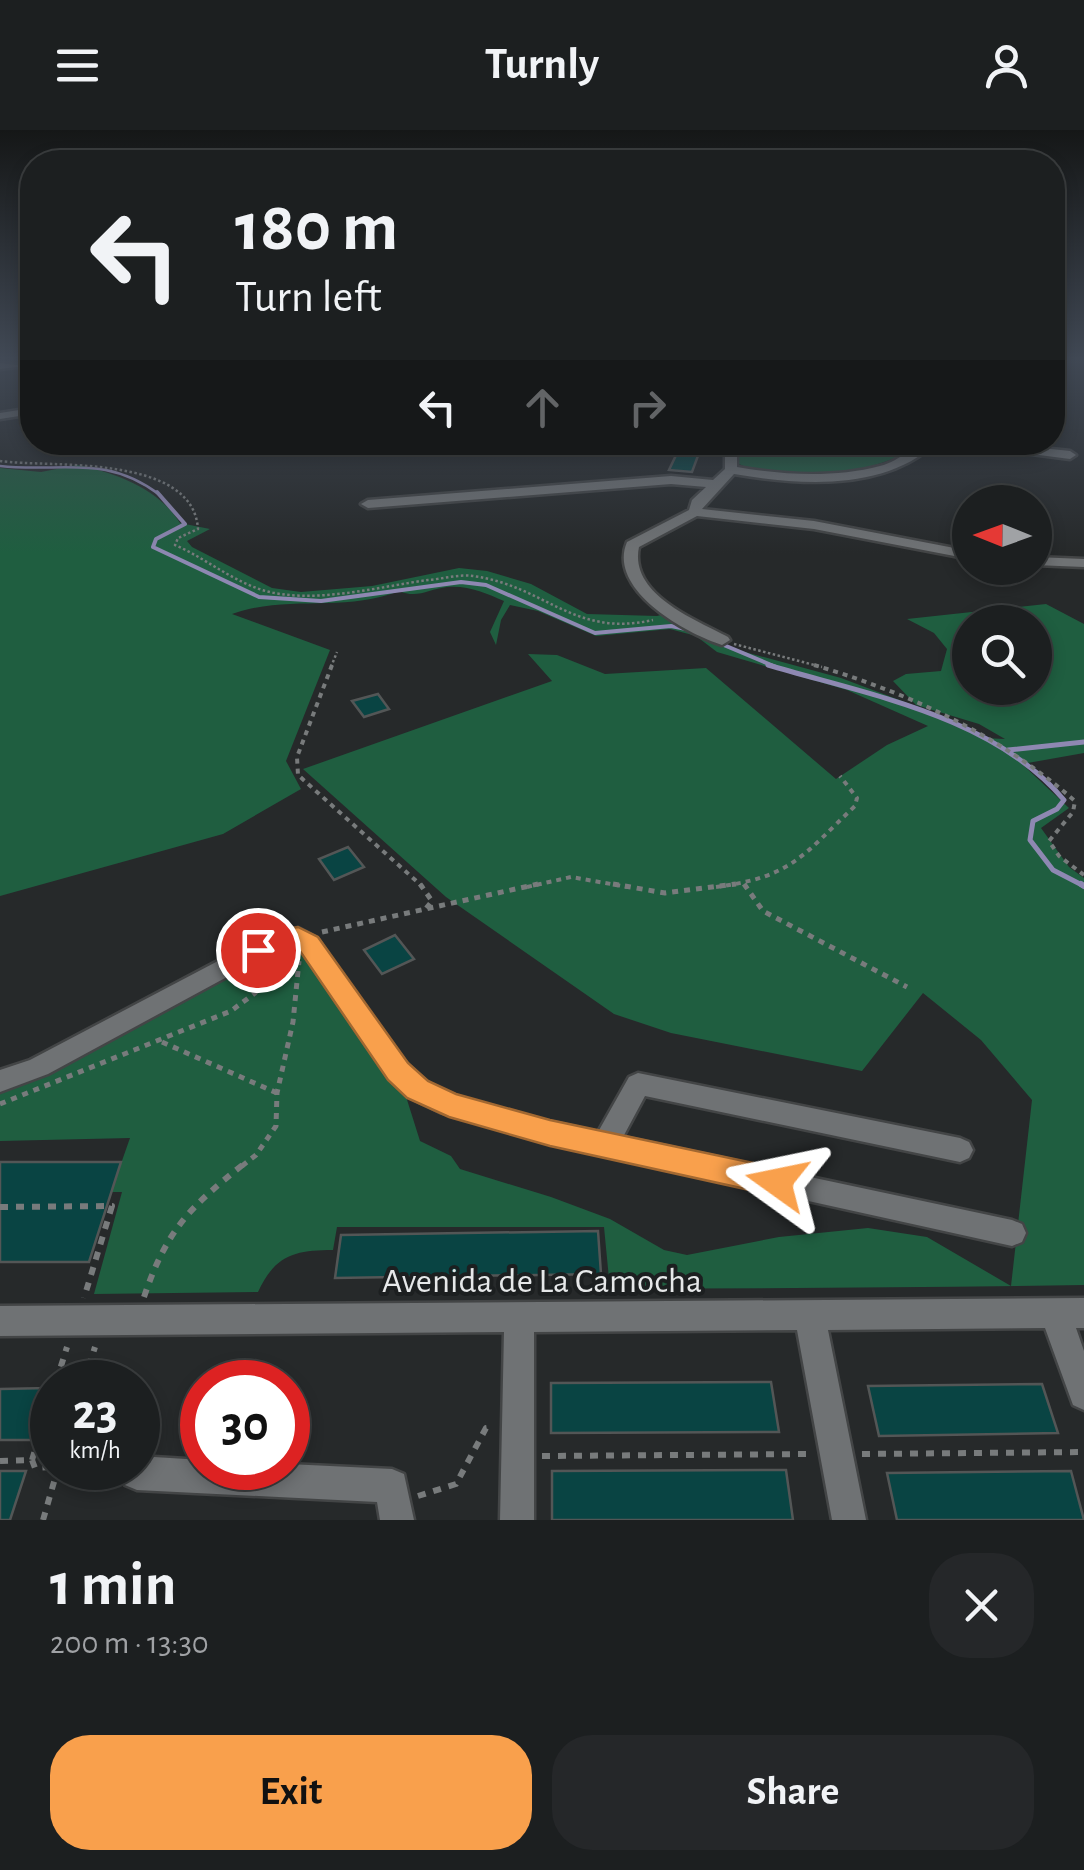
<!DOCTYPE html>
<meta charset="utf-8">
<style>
:root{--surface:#1c1f20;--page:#252729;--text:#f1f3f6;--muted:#a0a2a5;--line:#3a3d3e;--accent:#f9a04c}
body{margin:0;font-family:"Alegreya Sans",sans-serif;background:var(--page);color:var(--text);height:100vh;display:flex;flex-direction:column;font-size:38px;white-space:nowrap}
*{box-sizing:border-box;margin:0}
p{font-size:32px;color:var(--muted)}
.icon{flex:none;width:55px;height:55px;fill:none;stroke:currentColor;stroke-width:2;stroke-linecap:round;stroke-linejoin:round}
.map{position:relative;height:1390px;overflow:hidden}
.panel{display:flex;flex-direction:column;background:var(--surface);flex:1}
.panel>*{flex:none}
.guide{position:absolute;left:20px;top:20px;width:1045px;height:305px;border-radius:40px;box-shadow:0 5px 15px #0003,0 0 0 2px var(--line);background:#1c1f20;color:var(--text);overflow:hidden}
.needle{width:65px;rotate:271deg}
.fabs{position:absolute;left:952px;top:355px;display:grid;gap:20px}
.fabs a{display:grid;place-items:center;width:100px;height:100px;border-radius:50%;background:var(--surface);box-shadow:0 5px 15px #0003,0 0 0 2px var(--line);font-size:50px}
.speed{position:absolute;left:30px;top:1230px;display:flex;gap:20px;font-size:50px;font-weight:700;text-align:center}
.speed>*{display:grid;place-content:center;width:130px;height:130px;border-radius:50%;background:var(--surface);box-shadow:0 5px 15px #0003,0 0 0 2px var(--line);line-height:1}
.speed small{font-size:25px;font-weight:400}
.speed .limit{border:15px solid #d22;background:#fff;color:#111}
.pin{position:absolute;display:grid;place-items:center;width:85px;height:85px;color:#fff;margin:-42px;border:5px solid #fff;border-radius:50%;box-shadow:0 2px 10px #0007}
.me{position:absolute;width:110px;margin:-55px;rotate:282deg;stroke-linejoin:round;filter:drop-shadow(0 0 8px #0008)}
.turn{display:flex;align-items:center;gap:35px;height:210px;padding:0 50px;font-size:45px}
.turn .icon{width:130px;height:130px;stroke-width:2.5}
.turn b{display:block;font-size:70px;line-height:85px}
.lanes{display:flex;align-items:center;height:95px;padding:0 50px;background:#0003;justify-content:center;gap:50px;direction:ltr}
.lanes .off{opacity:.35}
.round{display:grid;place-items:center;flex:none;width:105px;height:105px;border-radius:40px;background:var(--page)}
.head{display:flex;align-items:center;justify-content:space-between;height:170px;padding:0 50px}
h1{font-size:60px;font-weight:700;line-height:75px}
.button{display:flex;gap:20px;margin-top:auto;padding:20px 50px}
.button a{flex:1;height:115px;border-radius:40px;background:var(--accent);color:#111;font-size:40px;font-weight:700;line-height:115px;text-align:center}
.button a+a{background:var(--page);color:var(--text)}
header{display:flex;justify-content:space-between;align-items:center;height:130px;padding:0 50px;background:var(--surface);font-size:45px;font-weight:700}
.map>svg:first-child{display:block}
</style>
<header><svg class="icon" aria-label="menu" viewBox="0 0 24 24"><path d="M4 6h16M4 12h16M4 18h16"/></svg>Turnly<svg class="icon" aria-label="person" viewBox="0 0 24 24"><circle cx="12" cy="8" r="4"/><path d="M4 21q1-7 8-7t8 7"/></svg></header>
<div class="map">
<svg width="1084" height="1390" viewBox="0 0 1084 1390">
<rect width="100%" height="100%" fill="#26292a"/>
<g fill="#1f5e40" fill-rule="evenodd">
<path d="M734 312 924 313C880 343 788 358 739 334Z"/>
<path d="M77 335C116 343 158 358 180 393L210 399 187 411 192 417 272 458 301 462 372 456 459 438 487 441 531 454 587 484 657 486 679 480 712 510 734 519 841 548 955 591 983 608 1005 609 979 594 916 575 893 551 906 544 941 541 947 519 934 503 907 489 1046 474 1084 494V623L1022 634 1069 678 1041 698 1069 737 1084 748V1155C926 1158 768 1158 610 1159L604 1097H337L333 1120C295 1120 275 1125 258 1162L94 1164 122 1062H111L130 1008 0 1011V959L45 944 145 893 273 817 307 820 403 957 420 1011 451 1026 460 1039 551 1067 610 1089 664 1120 687 1125 779 1107 868 1098 927 1107 1011 1156 1032 970 981 910 923 863 862 941 671 903 614 884 446 767 303 639 552 551 528 524 557 525 605 544 706 538 836 649 887 615 928 596 847 560 717 522 696 506 670 499 596 506 538 481 510 475 501 490 496 515 490 502 504 471C486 463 468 455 447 457 429 459 417 469 399 461 344 483 288 464 232 484L330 520 286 631 301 659 223 704 0 766V338L41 342ZM970 492H1035V558H970Z"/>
</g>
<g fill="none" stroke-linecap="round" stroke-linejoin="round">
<path stroke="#8e88b2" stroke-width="2.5" d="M0 336C61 343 105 323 160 365"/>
<g stroke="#8e88b2" stroke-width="4">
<polyline points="157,362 185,394 156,409 153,417 259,467 321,471 461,452 486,455 595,503 671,496 691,500"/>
<polyline points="700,505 776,537"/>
</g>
<g stroke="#8e88b2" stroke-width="5">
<path d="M768 535C869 565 993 586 1064 670L1057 679 1033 691 1030 710 1053 740 1084 756"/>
<polyline points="1008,620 1084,612"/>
</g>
<polyline stroke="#8e88b2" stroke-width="6" points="1081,754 1084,756"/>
</g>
<g fill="#094443" stroke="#535656" stroke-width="2.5">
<polygon points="678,321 699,323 692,342 669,340"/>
<polygon points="378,564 389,579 364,587 352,571"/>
<polygon points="348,717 364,737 334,750 319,729"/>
<polygon points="395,805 414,829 382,844 364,820"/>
<polygon points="0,1032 121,1032 89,1132 0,1132"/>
<polygon points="598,1101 601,1144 335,1148 341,1105"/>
<polygon points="771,1252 779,1302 551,1303 551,1253"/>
<polygon points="1042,1254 1058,1303 879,1306 868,1256"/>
<polygon points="48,1258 32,1310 0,1310 0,1259"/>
<polygon points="786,1340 793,1390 552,1390 552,1341"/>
<polygon points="0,1341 26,1341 10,1390 0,1390"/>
<polygon points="1071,1341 1084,1390 897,1390 887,1343"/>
</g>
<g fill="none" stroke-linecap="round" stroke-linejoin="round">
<defs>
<g id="minor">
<polygon points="0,233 24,236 0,239"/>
<polygon points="32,278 32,284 0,289 0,283"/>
<path d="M725 312H737V337C782 345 835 348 880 336 901 331 915 312 937 312 885 362 799 355 734 344L702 379 814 391 970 421V429L814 399 697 386 639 417C629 464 694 489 728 507L730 510 722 515C684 503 607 459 627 412L689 380 692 370 706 357 671 354 368 378 361 374 368 370 671 346 713 350 725 339Z"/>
<polygon points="941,312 986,312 1070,321 1076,325 1070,329"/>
<polygon points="1035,427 1084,429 1084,437 1035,435"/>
<path d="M298 798 317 808C343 845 392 927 426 951 461 975 554 992 598 1002L629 947 638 943 960 1008 969 1012 973 1020 969 1028 960 1032 645 966 623 1007 1012 1090 1022 1094 1026 1103 1022 1112 1012 1116 550 1014 440 982 409 967 389 948 301 820 294 815 284 816 48 944 0 962V940L30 930 271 803Z"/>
<polygon points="1084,1168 1084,1198 1076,1198 1084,1221 1084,1280 1073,1275 1045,1198 828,1200 866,1390 832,1390 797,1200 534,1202 534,1390 500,1390 504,1202 0,1206 0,1176"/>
<polygon points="138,1326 202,1330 202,1338 288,1338 288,1334 392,1339 404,1344 414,1390 380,1390 377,1372 137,1360 125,1355 120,1343 123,1338 138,1338"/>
</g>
</defs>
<use href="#minor" stroke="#434546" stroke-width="5"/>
<g stroke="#787b7c" stroke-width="2.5" stroke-dasharray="2.5 2.5" stroke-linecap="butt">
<path d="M0 331C49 338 193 323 198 399L178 408 175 415C205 428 229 449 262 460 312 475 377 457 428 450 442 449 459 444 473 446 546 456 573 508 653 490"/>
<polyline points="734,514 822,537"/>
<polyline points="331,537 337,522"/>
</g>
<g stroke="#787b7c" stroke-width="4" stroke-dasharray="5 5" stroke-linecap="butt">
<polyline points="332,535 297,627 298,645 423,757"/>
<path d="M814 535C909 563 1000 605 1075 671L1073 682 1049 711 1059 726 1084 745"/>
<polyline points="527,757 571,747 628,757"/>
<path d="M716 757C792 747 802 726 855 676L857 668 840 646"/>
</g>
<g stroke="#787b7c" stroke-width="5" stroke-dasharray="6 6" stroke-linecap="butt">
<polyline points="420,754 432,771 424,781"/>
<polyline points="613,754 665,763 736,754"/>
<polyline points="744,754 763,781 907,857"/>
<polyline points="322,802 538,754"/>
<polyline points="162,912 277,963"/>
<polyline points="0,974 231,881 255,863 284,827"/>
<polyline points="242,1036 256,1025 276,996 277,963 293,892 299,831"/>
</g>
<g stroke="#787b7c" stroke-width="6" stroke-dasharray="8 8" stroke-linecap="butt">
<polyline points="0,1077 112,1076 84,1168"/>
<path d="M144 1167C167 1099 190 1077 245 1033"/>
<polyline points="56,1252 67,1217"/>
<polyline points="84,1252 95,1217"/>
<polyline points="862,1324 1084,1322"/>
<polyline points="542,1326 813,1324"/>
<polyline points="32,1330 35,1338 52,1337"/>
<polyline points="0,1331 32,1330 52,1264"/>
<polyline points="418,1366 456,1354 486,1298 493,1297"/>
<polyline points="43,1390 58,1338"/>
</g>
<use href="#minor" fill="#6f7274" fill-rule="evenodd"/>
</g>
<linearGradient id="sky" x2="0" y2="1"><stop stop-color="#151717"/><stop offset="0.54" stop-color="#414955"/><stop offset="1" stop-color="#414955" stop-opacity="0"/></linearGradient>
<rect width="1084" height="423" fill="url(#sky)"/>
<polygon fill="#f9a04c" stroke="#a26831" stroke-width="2.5" points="298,797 318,807 408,933 428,951 456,964 550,990 777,1038 788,1042 793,1052 788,1062 777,1066 550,1016 449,987 407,968 388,950 300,821 284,817 258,829 245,820 270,802"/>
<g text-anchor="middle" stroke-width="8" stroke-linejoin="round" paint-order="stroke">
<g font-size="35" fill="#e6e8e9" stroke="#1c1f20">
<text x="542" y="1162">Avenida de La Camocha</text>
</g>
</g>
</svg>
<div class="fabs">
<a><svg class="needle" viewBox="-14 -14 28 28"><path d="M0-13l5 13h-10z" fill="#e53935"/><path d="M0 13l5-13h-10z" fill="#a0a2a5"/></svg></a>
<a><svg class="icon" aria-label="search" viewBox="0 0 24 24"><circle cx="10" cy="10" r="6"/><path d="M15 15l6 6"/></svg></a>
</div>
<div class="speed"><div>23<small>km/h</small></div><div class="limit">30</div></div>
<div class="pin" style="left:258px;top:820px;background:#d93025"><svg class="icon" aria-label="arrive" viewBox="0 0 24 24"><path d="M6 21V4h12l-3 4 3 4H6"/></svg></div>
<svg class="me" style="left:777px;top:1052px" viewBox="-20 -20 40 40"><path d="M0-17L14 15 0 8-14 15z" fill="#f9a04c" stroke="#fff" stroke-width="4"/></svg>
<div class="guide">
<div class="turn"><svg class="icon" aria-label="left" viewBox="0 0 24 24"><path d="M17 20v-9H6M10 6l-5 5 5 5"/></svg><div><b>180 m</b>Turn left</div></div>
<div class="lanes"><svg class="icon" aria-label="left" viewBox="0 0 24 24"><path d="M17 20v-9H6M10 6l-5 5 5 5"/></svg><svg class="icon off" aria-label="ahead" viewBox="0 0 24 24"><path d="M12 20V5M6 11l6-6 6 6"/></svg><svg class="icon off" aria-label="right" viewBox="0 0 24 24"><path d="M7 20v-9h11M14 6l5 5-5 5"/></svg></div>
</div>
</div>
<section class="panel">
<div class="head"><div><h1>1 min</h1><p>200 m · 13:30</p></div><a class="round"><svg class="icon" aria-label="close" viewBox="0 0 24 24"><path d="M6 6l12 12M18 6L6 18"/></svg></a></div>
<div class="button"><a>Exit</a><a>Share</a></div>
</section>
